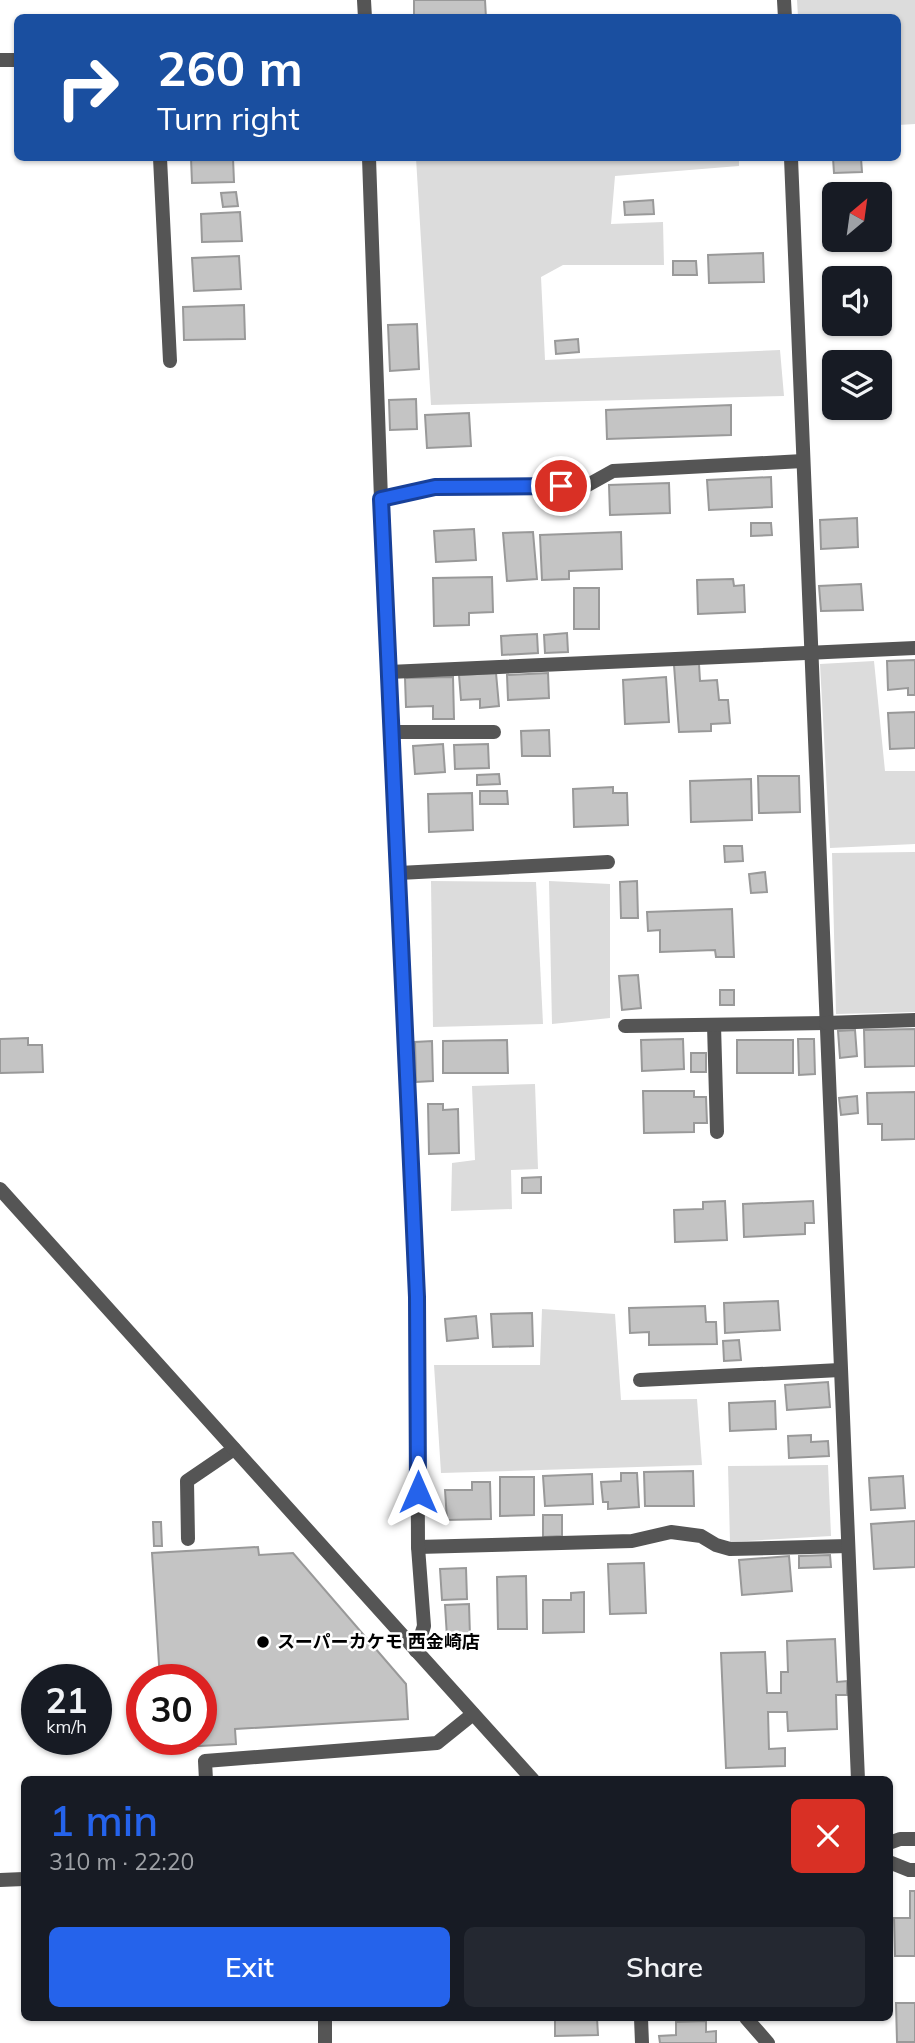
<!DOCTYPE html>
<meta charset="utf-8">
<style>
:root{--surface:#171b24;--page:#242831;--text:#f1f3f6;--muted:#9ea1a6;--accent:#2563eb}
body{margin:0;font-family:Mulish,"Noto Sans JP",sans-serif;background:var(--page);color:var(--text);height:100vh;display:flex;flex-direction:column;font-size:26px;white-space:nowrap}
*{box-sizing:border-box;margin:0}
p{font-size:23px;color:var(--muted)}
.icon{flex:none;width:38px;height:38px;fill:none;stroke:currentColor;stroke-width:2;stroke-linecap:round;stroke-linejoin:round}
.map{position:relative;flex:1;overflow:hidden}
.sheet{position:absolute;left:21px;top:1776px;width:872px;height:245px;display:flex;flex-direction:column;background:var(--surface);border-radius:10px;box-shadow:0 2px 5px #0004}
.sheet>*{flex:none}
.guide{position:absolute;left:14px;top:14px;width:887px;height:147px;border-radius:10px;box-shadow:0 2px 5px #0004;background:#1a4fa0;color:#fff;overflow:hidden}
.needle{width:46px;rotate:29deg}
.buttons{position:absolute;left:822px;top:182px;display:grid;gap:14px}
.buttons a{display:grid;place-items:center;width:70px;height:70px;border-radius:10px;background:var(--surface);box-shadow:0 2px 5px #0004;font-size:35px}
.speed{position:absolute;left:21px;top:1664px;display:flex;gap:14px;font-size:35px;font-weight:700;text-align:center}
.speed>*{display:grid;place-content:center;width:91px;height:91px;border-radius:50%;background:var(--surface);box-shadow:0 2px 5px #0004;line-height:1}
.speed small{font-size:18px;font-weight:400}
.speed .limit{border:10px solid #d22;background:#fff;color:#111}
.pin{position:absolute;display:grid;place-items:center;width:60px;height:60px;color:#fff;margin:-30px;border:4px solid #fff;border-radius:50%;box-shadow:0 2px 7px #0007}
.me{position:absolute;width:77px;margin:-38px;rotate:0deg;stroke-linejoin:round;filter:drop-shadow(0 0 5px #0008)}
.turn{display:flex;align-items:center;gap:24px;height:147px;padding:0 28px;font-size:32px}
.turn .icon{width:91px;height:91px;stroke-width:2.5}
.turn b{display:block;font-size:49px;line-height:60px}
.round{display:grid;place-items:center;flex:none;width:74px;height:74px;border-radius:10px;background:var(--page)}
.overview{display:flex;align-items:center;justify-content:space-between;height:119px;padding:0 28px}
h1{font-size:42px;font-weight:600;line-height:52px;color:var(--accent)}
.action{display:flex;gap:14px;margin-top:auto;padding:14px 28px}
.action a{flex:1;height:80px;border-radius:10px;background:var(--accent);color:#fff;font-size:28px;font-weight:600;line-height:80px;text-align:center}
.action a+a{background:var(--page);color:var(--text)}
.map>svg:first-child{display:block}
</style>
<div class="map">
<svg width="915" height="2043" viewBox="0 0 915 2043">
<rect width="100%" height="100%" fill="#fff"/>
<g fill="#dcdcdc">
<polygon points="797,0 915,0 915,124 898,125 898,18 798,17"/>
<polygon points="416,158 739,158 739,166 615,176 611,224 663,222 664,265 563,265 541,277 545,360 780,350 784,396 431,405"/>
<polygon points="874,661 885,771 915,771 915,844 830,848 820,664"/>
<polygon points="915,852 915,1012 836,1014 832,853"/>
<polygon points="431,881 536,882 543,1024 433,1027"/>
<polygon points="549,881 610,884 610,1018 552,1024"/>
<polygon points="535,1084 538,1169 511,1170 512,1209 451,1211 452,1163 475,1160 472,1086"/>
<polygon points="542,1309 615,1314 621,1400 697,1399 702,1465 441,1473 434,1365 540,1365"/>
<polygon points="828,1465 831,1536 730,1542 728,1466"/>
</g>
<g fill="#c4c4c4" stroke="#999" stroke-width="2">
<polygon points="414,0 485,0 486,18 414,16"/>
<polygon points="191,158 233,158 234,182 192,183"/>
<polygon points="833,158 861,158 862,172 834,173"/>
<polygon points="236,192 238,206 223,207 221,193"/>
<polygon points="653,200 654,214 625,215 624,202"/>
<polygon points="240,212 242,241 202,242 201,214"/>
<polygon points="763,253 764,282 709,283 708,255"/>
<polygon points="239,256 241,289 194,291 192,258"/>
<polygon points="673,261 696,261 697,275 673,275"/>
<polygon points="244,305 245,339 184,340 183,307"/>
<polygon points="417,324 419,369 390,371 388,325"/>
<polygon points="578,339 579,352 556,354 555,341"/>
<polygon points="416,399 417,429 390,430 389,400"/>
<polygon points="731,405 731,435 607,439 606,410"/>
<polygon points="469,413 471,446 427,448 425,415"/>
<polygon points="771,477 772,507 709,510 707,480"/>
<polygon points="669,483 670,513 610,515 609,485"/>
<polygon points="857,518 858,547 821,549 820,520"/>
<polygon points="751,523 771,523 772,535 751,536"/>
<polygon points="474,529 476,560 436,562 434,531"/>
<polygon points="533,532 537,579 507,581 503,533"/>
<polygon points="621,532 622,569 569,571 569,579 542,580 540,535"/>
<polygon points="492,577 493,612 469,613 469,625 434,626 433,578"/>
<polygon points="733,579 734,586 744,585 745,612 698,614 697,580"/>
<polygon points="861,584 863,610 821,611 819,586"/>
<rect x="574" y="588" width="25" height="41"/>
<polygon points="567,633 568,652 545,653 544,635"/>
<polygon points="537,634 538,653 502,655 501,636"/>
<polygon points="915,660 915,695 908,695 908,688 888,690 887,661"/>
<polygon points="699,664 700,681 717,680 719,700 728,700 730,723 711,724 711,731 679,732 674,665"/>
<polygon points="496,673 499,706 480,708 480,699 461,700 459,675"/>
<polygon points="548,673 549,698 508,700 507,675"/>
<polygon points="453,677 454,719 433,719 433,706 406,707 405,678"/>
<polygon points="666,677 669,722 625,724 623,680"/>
<polygon points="915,712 915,748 890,749 888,713"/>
<polygon points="549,730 550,756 522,756 521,731"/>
<polygon points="443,744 445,772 415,774 413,746"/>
<polygon points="488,744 489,768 455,769 454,745"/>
<polygon points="499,774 500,784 477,785 477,775"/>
<polygon points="758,776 799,776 800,812 759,813"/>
<polygon points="751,779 752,820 691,822 690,781"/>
<polygon points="613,787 613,793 627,793 628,825 574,827 573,789"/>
<polygon points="480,791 507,791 508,804 480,804"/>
<polygon points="472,793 473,830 429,832 428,794"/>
<polygon points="724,846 742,846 743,861 725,862"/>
<polygon points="765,872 767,892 751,893 749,874"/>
<polygon points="637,881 638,918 621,918 620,882"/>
<polygon points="732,909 734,957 716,957 715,950 660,952 660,930 648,931 647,912"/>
<polygon points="638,975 641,1008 622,1010 619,976"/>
<rect x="720" y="990" width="14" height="15"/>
<polygon points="915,1029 915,1066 865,1067 864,1030"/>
<polygon points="855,1030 857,1056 840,1058 838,1031"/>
<polygon points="28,1038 28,1045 42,1045 43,1072 0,1073 0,1039"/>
<polygon points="683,1039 684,1069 642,1071 641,1040"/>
<polygon points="798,1039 814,1039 815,1074 799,1075"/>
<polygon points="507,1040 508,1073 443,1073 443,1041"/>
<rect x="737" y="1040" width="56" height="33"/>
<polygon points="432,1041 433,1081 416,1082 415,1042"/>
<rect x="691" y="1053" width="15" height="19"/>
<polygon points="643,1091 694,1091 694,1097 706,1097 707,1123 694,1123 694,1132 644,1133"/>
<polygon points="915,1092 915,1139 882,1140 882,1124 868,1124 867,1093"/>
<polygon points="857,1096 858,1113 841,1115 839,1098"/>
<polygon points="428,1104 443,1104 443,1110 458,1109 459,1153 429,1154"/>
<polygon points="541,1177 541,1193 522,1193 522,1178"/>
<polygon points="725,1201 727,1240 675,1242 674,1210 703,1209 703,1202"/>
<polygon points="813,1201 814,1223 805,1223 805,1234 744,1237 743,1204"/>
<polygon points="778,1301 780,1330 725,1333 724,1303"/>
<polygon points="705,1306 706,1322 716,1322 717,1344 649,1345 649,1332 630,1333 629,1308"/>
<polygon points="532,1313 533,1346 493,1347 491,1314"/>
<polygon points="476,1316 478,1338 447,1341 445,1319"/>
<polygon points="739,1340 741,1360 724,1361 723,1341"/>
<polygon points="828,1382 830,1407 787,1410 785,1385"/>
<polygon points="775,1401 776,1429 730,1431 729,1403"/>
<polygon points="811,1435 811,1442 828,1441 829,1456 789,1458 788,1436"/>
<polygon points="693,1471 694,1506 645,1506 644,1472"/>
<polygon points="621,1473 637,1473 639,1507 608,1509 608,1502 603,1502 601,1482 621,1481"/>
<polygon points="592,1474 593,1504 545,1506 543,1476"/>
<polygon points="903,1476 905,1508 871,1510 869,1478"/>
<polygon points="500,1477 534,1477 534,1515 500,1516"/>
<polygon points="472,1482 490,1482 491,1519 447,1520 445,1490 472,1490"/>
<polygon points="543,1515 562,1515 562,1536 543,1537"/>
<polygon points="915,1521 915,1567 874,1569 871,1524"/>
<polygon points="153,1522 161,1522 162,1546 154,1546"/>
<polygon points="258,1547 259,1555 293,1553 406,1684 408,1719 235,1729 236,1744 163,1748 163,1740 201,1740 201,1680 160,1680 152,1553"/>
<polygon points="830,1555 831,1567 799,1568 799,1556"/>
<polygon points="789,1556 792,1591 742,1595 739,1560"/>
<polygon points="644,1563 646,1613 610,1614 608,1564"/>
<polygon points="466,1568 467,1599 442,1600 440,1569"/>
<polygon points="526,1576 527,1629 498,1629 497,1577"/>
<polygon points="584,1592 584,1632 543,1633 543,1600 571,1600 571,1593"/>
<polygon points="469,1604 470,1636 447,1637 445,1605"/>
<polygon points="835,1639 837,1682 847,1681 847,1695 836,1695 837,1729 788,1731 787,1712 768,1712 769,1749 785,1748 785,1766 726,1768 721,1653 765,1652 767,1693 781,1693 781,1672 788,1672 787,1641"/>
<polygon points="910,1891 915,1891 915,1956 895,1956 894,1918 910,1918"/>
<polygon points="896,2003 915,2003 915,2042 897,2042"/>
<polygon points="555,2018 597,2018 598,2035 555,2036"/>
<polygon points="706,2021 706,2032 716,2031 716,2043 660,2043 659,2036 676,2035 676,2022"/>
</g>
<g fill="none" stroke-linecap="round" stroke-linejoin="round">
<g stroke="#555" stroke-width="14">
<polyline points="381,499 435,487 586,486 613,471 803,461"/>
<polyline points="392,732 494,732"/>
<polyline points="399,873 608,862"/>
<polyline points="714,1025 717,1132"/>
<polyline points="625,1026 826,1023"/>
<polyline points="640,1380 840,1370"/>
<polyline points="188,1539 187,1481 234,1449"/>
<polyline points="418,1547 632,1541 671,1532 701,1536 716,1545 730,1549 848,1546"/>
<polyline points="206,1780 205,1761 437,1743 473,1714"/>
<polyline points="641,2018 642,2043"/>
</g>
<g stroke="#555" stroke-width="14">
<polyline points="364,0 365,18"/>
<polyline points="784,0 785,18"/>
<polyline points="0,60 18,60"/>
<polyline points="160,158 170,361"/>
<polyline points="369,158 381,499 417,1297 418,1547 424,1626 416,1651"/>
<polyline points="791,158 858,1780"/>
<polyline points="389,672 915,648"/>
<polyline points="826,1023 915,1020"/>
<polyline points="325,2018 325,2043"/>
</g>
<g stroke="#555" stroke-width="14">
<polyline points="0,1189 533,1780"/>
<polyline points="889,1843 900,1839 915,1839"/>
<polyline points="889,1862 909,1870 915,1870"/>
<polyline points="0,1880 24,1879"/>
<polyline points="746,2018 768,2043"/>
</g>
</g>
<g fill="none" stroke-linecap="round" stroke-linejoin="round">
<defs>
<polyline id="route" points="418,1492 417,1297 381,499 435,487 561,486"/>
</defs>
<use href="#route" stroke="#184099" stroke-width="18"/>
<use href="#route" stroke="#2563eb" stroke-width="12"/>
</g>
<circle fill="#000" stroke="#fff" stroke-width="2.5" cx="263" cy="1642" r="7"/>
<g text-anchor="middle" stroke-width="5" stroke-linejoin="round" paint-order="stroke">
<g font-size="18" font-weight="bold" fill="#000" stroke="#fff" text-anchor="start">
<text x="277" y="1648">スーパーカケモ 西金崎店</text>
</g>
</g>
</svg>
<div class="buttons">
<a><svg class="needle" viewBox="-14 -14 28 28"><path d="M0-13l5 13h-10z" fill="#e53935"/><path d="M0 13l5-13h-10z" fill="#9ea1a6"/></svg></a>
<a><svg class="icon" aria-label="sound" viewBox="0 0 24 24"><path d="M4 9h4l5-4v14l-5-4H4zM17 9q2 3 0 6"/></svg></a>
<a><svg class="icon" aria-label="layers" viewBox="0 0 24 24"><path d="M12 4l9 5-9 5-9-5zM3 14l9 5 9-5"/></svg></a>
</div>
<div class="speed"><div>21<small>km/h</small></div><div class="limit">30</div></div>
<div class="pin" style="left:561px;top:486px;background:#d93025"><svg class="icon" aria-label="arrive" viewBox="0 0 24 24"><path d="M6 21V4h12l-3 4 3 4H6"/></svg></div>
<svg class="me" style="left:418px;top:1492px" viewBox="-20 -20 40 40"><path d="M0-17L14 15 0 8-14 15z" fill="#2563eb" stroke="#fff" stroke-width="4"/></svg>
<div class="guide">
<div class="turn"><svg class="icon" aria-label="right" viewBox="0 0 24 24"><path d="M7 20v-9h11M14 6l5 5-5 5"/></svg><div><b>260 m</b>Turn right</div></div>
</div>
<section class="sheet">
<div class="overview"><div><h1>1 min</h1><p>310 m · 22:20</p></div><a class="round" style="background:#d93025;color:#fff"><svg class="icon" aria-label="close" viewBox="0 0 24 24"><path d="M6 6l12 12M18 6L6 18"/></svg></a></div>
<div class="action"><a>Exit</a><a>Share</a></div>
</section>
</div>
